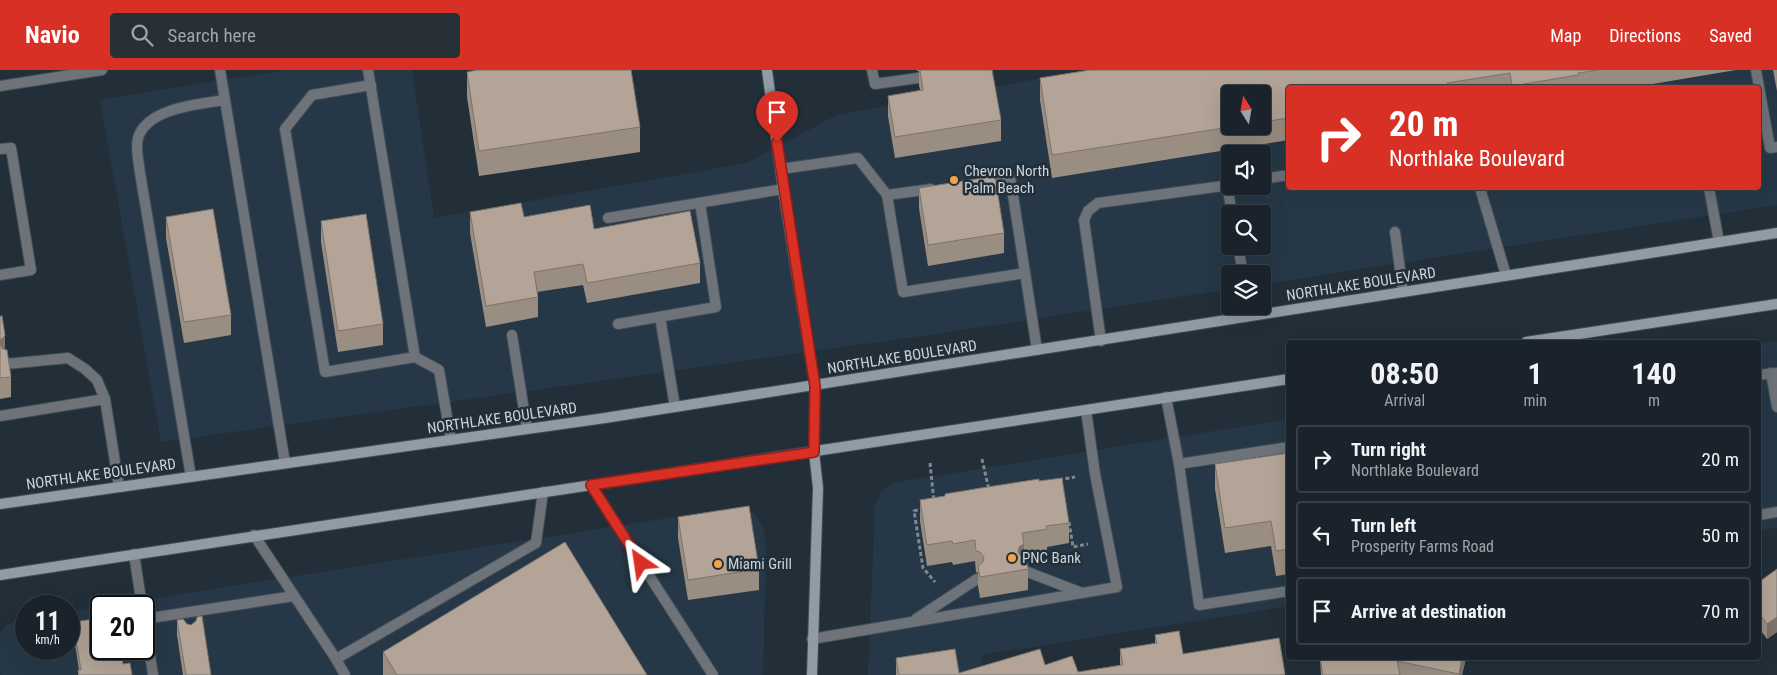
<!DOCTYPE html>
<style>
:root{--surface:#1a232b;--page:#272f37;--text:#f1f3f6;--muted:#9fa4a9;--line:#384047;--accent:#d93025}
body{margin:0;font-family:"Roboto Condensed",sans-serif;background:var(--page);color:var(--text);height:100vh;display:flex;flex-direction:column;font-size:19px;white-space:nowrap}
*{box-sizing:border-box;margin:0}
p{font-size:16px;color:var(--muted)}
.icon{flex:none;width:28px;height:28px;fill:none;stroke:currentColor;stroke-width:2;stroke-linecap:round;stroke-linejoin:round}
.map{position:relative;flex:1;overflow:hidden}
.drawer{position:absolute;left:1286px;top:270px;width:475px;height:320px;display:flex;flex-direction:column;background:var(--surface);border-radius:5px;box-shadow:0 5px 20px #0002,0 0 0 1px var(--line)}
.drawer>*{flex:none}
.guide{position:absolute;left:1286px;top:15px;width:475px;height:105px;border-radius:5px;box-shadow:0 5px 20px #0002,0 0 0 1px var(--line);background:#d93025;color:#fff;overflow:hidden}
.needle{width:32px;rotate:349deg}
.buttons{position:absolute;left:1221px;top:15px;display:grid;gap:10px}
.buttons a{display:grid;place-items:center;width:50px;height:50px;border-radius:5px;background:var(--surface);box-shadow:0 5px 20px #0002,0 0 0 1px var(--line);font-size:25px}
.speed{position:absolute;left:15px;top:525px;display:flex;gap:10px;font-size:25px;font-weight:700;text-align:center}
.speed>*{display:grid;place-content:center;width:65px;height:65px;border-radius:50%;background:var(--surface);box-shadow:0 5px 20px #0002,0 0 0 1px var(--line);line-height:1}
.speed small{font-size:12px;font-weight:400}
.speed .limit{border:2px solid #111;border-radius:8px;background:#fff;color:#111}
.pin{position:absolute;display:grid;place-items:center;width:42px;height:42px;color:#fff;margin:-51px -21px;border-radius:50% 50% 50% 0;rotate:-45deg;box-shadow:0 0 5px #0007}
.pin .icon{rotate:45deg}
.me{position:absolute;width:55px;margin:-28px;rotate:328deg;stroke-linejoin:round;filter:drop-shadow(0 0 4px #0008)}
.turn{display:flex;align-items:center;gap:18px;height:105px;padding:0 20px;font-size:22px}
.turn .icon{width:65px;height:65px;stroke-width:2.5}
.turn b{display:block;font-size:35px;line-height:42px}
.eta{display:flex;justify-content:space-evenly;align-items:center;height:85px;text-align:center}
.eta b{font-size:30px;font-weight:700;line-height:35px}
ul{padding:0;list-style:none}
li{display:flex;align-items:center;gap:15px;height:68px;margin:0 10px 8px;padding:0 10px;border:2px solid var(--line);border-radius:5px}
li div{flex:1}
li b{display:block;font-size:19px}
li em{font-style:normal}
header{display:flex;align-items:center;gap:30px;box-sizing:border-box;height:70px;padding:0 25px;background:var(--accent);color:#fff}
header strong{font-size:24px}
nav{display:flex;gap:28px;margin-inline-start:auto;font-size:18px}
.search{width:350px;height:45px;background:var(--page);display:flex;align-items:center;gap:12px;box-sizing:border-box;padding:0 18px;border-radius:5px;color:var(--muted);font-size:19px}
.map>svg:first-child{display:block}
</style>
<header>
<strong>Navio</strong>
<div class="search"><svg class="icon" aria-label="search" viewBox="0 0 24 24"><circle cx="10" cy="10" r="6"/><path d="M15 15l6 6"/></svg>Search here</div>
<nav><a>Map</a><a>Directions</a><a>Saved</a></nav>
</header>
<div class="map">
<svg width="1777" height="605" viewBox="0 0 1777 605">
<rect width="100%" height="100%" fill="#222f39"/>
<g fill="#263847" fill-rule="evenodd">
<path d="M286 0H412L434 148 747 93 837 45 1087 0H1777V135L1263 214 1262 204H1230V219L929 265 161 372 100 30ZM1289 18H1759V118H1289ZM1230 24H1262V56H1230ZM1230 84H1262V116H1230ZM1230 144H1262V176H1230Z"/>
<polygon points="1777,271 1777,458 1759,460 1759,274"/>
<polygon points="1289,349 1289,536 981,585 984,605 868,605 875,434 881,423 892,413"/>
<polygon points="739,437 755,444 763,458 766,476 763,605 1,605 0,603 0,564 4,557 19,549 26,548 26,579 69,579 69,542 101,537 101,579 144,579 144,536 104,536"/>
</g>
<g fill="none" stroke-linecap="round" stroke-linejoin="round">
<defs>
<g id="lane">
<polyline points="220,0 285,393"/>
<polyline points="368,0 415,287 439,300 451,370"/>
<polyline points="872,0 875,14 932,6"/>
<polyline points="1756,0 1770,78 1777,77"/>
<polyline points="371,15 312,25 285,59 325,302 415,287"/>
<polyline points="0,79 11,78 31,200 0,205"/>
<polyline points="781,99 858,88 887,125 931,119"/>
<polyline points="1262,109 1289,105"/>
<polyline points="982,111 1010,106 1037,280"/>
<polyline points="1227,115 1232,144"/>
<polyline points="1480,118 1506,205"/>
<polyline points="1709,118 1719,172"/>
<polyline points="887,125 903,222 1025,203"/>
<polyline points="608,148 783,119"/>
<polyline points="1395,162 1403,222"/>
<polyline points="1238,176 1243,204"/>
<polyline points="660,247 675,337"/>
<polyline points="618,254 716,237 700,133"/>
<polyline points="512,265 527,359"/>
<polyline points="1101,271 1084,150 1088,141 1098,133 1230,115"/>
<polyline points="6,294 68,288 85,299 97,310 105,329"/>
<polyline points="1771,303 1777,337"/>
<polyline points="1759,305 1776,303"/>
<polyline points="1166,327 1179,394 1199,535 1289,521"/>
<polyline points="0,346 105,329 119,417"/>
<polyline points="1179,394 1289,377"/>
<path d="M191 407 140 103C139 92 135 79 138 68 147 38 199 34 225 30"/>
<polyline points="591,415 713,605"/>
<polyline points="1759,445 1777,442"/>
<polyline points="254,465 336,589 345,605"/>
<polyline points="134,484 142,536"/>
<polyline points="1025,501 1082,523"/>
<polyline points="144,546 153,605"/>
<polyline points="144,549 294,526"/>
<polyline points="916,549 977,509"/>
<polyline points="812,569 1117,517 1095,404 1086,340"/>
<polyline points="336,589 536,473 543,422"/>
</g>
<polyline id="street" points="0,16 102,0"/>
<g id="secondary">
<polyline points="767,0 783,119 815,316 814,382 818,418 812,605"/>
<polyline points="1526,272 1777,234"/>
<polyline points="0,434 605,348 1777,163"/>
<polyline points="0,505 1289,309"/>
</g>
</defs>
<use href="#lane" stroke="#404d56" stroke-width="12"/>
<use href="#street" stroke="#404d56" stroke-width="12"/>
<use href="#secondary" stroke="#404d56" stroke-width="12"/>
<g stroke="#7d8890" stroke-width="3" stroke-dasharray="4 2.5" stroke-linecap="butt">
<polyline points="982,389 989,420"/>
<polyline points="930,393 934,432"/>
<polyline points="1059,410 1075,407"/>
<polyline points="924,438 914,441 923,498 935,512"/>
<polyline points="1069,452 1073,477 1088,474"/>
</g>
<use href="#lane" stroke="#6d7379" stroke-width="10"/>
<use href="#street" stroke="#6d7379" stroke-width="10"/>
<use href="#secondary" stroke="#919ba4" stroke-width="10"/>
</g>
<g fill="#9a8d82" fill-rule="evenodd">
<polygon points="917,0 992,0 1001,50 1001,71 895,88 888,46 888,26 920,20 919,15 919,1 917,1"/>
<path d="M1090 0H1736L1629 18H1289V70L1052 108 1040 30V8ZM1262 24V56H1230Z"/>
<polygon points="1773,0 1777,0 1777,21"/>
<polygon points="467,2 640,57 640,82 479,106 467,27"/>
<polygon points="919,118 1004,163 1004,183 928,196 919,138"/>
<polygon points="470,142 524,147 594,159 700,193 700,213 587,233 583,215 537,222 538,227 538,247 486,257 470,163"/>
<polygon points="166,147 231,245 231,265 184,273 166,168"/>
<polygon points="321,151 383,254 383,275 338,282 321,172"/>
<polygon points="0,246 5,280 11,307 11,327 0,329"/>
<polygon points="1289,383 1289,504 1276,506 1271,476 1225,483 1215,419 1215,394"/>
<polygon points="1039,411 1069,453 1069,473 1047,477 1047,480 1024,484 1024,487 1028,499 1028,520 980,528 978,516 978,503 976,502 975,491 953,495 952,492 927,496 920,451 920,430 945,426 945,424"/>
<polygon points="678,447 759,499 759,520 688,530 678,468"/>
<polygon points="1777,499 1777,562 1767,569 1759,558 1759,512"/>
<polygon points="177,550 211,605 183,605 177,565"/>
<polygon points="73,552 123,594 132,605 78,605 78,600 79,600 73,561"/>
<polygon points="1155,565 1183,584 1279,568 1285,605 896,605 896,588 959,603 1045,595 1078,602 1120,595 1120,579 1155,574"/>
<polygon points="383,582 647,605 383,605"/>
<polygon points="1320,588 1466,588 1462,605 1321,605"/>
</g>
<g fill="#7d736a">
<polygon points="5,266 5,287 0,291 0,270"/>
<polygon points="1024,474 1024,494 1019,498 1018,503 1019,477"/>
<polygon points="1777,547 1777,562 1767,569 1767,554"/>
<polygon points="1462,588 1466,588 1462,605 1459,605"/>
<polygon points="1638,588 1648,588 1638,590"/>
</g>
<g fill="#b3a497" stroke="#7d736a">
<polygon points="477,0 631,0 640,57 479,81 467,2"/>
<polygon points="920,0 992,0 1001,50 895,67 888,26 923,20"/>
<polygon points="1090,0 1599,0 1578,3 1578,5 1512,16 1510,3 1447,13 1447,18 1289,18 1289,48 1262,52 1262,24 1230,24 1230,56 1236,56 1052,85 1040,8"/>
<polygon points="995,106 1004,163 928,175 919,118"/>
<polygon points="521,133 524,147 590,135 594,159 690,141 700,193 587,213 583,194 534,202 538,227 486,236 470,142"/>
<polygon points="213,139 231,245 184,252 166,147"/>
<polygon points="366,144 383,254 338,261 321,151"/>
<polygon points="0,246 2,246 5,266 0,270"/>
<polygon points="0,275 3,279 7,280 11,307 0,308"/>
<polygon points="1289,383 1289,479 1276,481 1271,451 1225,458 1215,394"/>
<polygon points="1062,408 1069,453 1046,456 1047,459 1022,463 1024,474 1019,477 1018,482 1020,485 1026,488 1028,499 980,507 978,496 983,492 984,487 980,482 976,481 975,470 953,474 952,471 927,475 920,430 945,426 945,424 981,418 1039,409 1039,411"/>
<polygon points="749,436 759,499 688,510 678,447"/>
<polygon points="565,472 647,605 397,605 383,582"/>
<polygon points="1777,499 1777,547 1767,554 1759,543 1759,512"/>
<polygon points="202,546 211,605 186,605 177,550 183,549 187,554 191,555 196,551 197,547"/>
<polygon points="101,548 101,579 120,579 123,594 130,593 132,605 79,605 78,600 81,600 73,552"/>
<polygon points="1179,561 1183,584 1279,568 1285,604 1280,605 899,605 896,588 955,579 959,603 1040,579 1045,595 1072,586 1078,602 1123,595 1120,579 1157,573 1155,565"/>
<polygon points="1320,588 1462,588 1459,604 1397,591 1400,605 1323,605"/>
</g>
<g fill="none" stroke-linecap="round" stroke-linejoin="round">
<defs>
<polyline id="route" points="641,493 591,415 814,382 815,316 777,72"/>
</defs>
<use href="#route" stroke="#8d1f18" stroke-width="12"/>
<use href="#route" stroke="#d93025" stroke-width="9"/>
</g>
<g fill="#f8a14a" stroke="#222f39" stroke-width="2">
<circle cx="954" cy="110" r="5"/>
<circle cx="1012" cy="488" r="5"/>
<circle cx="718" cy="494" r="5"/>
</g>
<g text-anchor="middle" stroke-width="5" stroke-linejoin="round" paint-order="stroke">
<g font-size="15" fill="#cbd3da" stroke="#222f39" text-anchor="start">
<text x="964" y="106">Chevron North<tspan x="964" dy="17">Palm Beach</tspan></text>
<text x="1022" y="493">PNC Bank</text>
<text x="728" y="499">Miami Grill</text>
</g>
<g font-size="15" fill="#cbd3da" stroke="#222f39">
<text transform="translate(1361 214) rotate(-9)" y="5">NORTHLAKE BOULEVARD</text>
<text transform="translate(902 287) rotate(-9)" y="5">NORTHLAKE BOULEVARD</text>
<text transform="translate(502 348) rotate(-8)" y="5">NORTHLAKE BOULEVARD</text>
<text transform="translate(101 404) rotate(-8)" y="5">NORTHLAKE BOULEVARD</text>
</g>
</g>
</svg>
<div class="buttons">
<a><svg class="needle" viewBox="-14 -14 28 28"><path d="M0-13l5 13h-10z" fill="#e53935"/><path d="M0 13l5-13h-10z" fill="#9fa4a9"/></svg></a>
<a><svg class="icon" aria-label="sound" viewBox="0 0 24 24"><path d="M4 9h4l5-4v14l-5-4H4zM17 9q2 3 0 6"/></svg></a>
<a><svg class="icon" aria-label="search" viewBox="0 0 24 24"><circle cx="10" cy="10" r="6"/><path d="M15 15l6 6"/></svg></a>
<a><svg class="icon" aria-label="layers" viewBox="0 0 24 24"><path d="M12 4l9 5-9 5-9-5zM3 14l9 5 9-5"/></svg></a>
</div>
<div class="speed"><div>11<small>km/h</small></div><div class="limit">20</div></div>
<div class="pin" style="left:777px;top:72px;background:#d93025"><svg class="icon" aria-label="arrive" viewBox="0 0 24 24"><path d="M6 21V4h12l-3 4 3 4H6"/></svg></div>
<svg class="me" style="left:641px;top:493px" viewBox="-20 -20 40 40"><path d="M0-17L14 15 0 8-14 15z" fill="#d93025" stroke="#fff" stroke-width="4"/></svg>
<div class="guide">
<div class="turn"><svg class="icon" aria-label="right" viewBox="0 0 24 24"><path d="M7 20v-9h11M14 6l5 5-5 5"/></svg><div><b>20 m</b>Northlake Boulevard</div></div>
</div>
<section class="drawer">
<div class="eta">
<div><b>08:50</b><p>Arrival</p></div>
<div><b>1</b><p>min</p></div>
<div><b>140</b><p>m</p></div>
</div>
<ul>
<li><svg class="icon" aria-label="right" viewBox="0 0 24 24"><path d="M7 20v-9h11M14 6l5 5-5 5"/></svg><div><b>Turn right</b><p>Northlake Boulevard</p></div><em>20 m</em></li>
<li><svg class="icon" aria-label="left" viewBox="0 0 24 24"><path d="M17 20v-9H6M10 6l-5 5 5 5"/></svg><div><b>Turn left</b><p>Prosperity Farms Road</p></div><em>50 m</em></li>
<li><svg class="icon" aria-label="arrive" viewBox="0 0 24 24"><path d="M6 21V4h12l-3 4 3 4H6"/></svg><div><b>Arrive at destination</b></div><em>70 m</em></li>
</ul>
</section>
</div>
